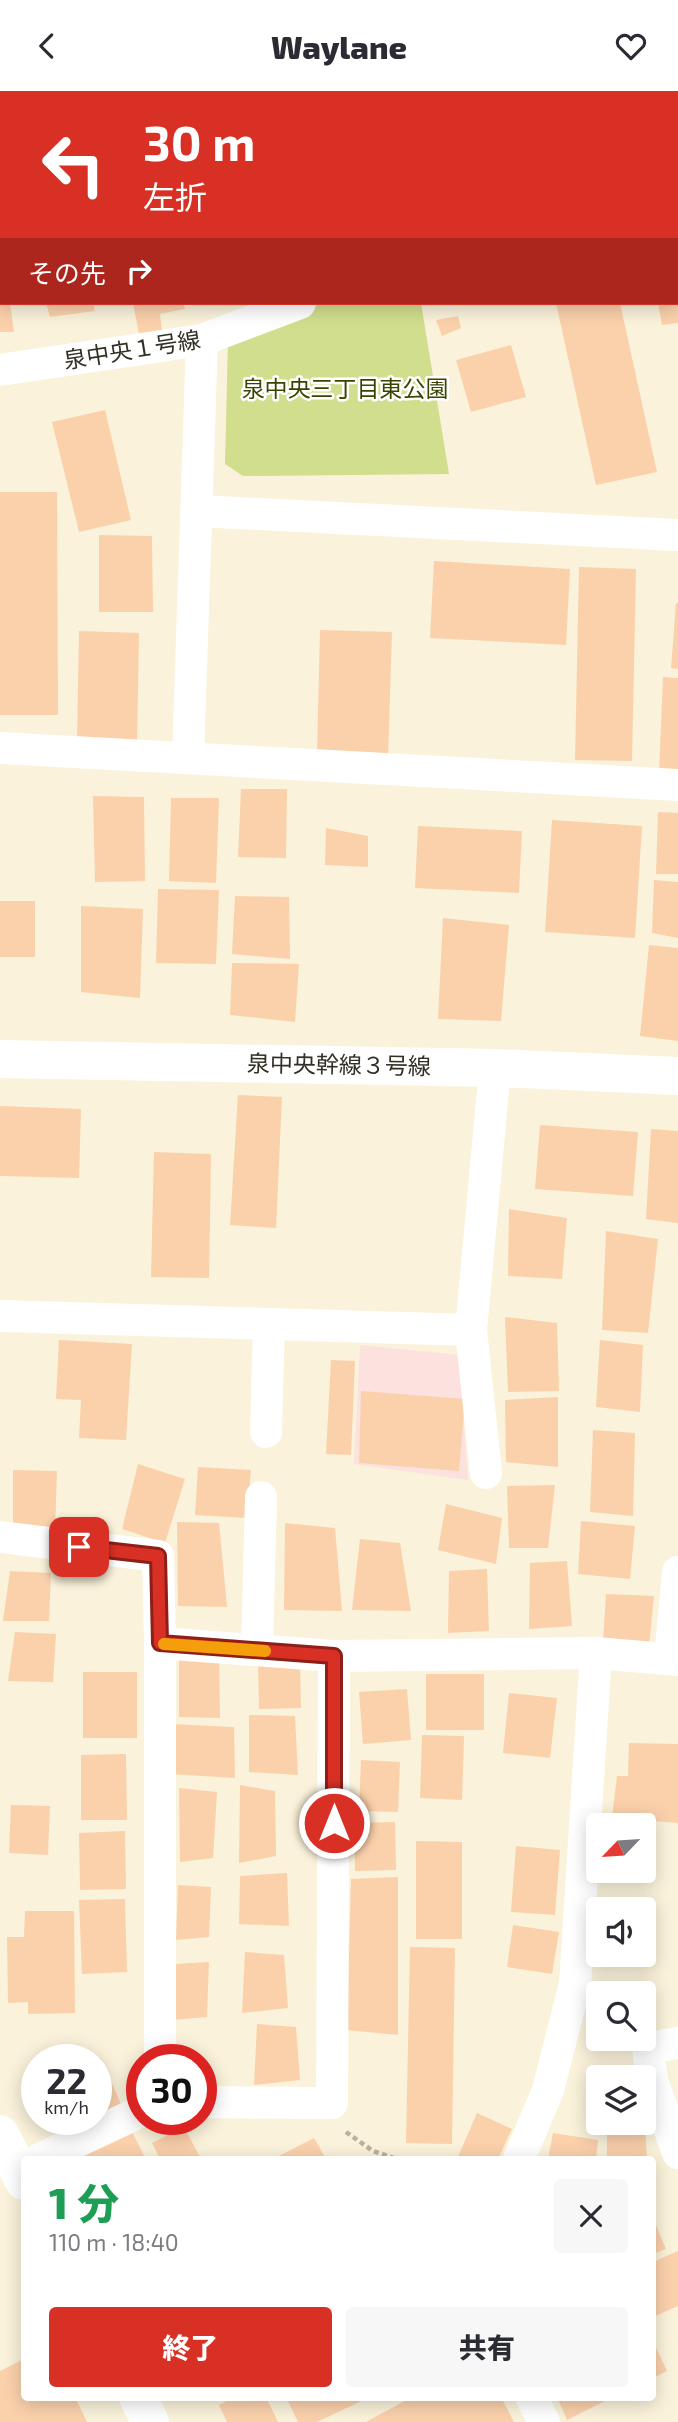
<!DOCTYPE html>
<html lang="ja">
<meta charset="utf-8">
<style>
:root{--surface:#fff;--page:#f7f7f7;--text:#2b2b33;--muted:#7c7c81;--accent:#d93025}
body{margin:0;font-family:"Exo 2","Noto Sans JP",sans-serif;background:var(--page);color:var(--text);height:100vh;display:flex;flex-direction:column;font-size:26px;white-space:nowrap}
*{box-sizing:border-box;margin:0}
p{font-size:23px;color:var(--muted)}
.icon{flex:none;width:38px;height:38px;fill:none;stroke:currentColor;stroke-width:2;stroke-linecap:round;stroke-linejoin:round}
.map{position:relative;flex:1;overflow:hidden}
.sheet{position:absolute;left:21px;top:2065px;width:635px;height:245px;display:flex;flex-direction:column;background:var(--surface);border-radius:7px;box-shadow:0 4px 18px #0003}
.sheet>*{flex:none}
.hud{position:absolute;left:0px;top:0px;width:679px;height:214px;box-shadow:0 4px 18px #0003;background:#d93025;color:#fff;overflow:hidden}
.needle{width:46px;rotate:245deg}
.tools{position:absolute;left:586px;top:1722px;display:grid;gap:14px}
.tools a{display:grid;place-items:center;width:70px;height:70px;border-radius:7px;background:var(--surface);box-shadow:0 4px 18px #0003;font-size:35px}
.speed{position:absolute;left:21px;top:1953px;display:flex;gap:14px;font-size:35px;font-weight:700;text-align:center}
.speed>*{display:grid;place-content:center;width:91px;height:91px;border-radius:50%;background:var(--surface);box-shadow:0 4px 18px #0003;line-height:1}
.speed small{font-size:18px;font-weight:400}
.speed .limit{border:10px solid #d22;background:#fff;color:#111}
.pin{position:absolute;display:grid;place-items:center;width:60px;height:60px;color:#fff;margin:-30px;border-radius:14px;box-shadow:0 4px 10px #0006}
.me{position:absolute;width:77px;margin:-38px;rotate:0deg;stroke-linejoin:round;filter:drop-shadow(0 0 5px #0008)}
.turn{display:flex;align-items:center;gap:24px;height:147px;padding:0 28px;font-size:32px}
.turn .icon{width:91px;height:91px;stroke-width:2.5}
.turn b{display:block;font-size:49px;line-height:60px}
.then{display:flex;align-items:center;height:66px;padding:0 28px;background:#0003;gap:14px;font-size:26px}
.round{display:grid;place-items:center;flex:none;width:74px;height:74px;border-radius:7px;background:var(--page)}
.headline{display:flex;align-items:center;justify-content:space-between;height:119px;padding:0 28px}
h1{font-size:42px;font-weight:800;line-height:52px;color:#1e9e55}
.primary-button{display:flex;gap:14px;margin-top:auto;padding:14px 28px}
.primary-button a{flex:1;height:80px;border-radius:7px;background:var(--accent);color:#fff;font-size:28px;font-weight:800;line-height:80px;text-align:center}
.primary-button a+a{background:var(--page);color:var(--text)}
header{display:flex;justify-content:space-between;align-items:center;height:91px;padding:0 28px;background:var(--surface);font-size:32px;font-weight:800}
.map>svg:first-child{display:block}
</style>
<header><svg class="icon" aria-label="back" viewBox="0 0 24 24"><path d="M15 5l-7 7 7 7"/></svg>Waylane<svg class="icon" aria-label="heart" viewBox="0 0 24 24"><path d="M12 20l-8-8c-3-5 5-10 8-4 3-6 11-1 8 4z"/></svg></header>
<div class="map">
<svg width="678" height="2331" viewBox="0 0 678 2331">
<rect width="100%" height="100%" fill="#faf2da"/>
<polygon fill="#fce1df" points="360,1254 459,1264 468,1389 354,1373"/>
<polygon fill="#d0de8e" points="323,212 421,212 449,383 243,385 225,373 228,250 243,241"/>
<g fill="#fbd1ac">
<polygon points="0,212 10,212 14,241 0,241"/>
<polygon points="46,212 93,212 95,220 50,226"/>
<polygon points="133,212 183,212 185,218 160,223 162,240 139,243"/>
<polygon points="556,212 620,212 657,381 596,394"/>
<polygon points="658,212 678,212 678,232 662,234"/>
<polygon points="458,225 461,237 442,245 436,229"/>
<polygon points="511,254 526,306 471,321 456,269"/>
<polygon points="105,319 131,429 79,441 52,331"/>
<polygon points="0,401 57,401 58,624 0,624"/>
<polygon points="99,444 152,445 153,521 99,521"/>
<polygon points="434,470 570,478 566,554 430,547"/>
<polygon points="579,476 636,478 632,670 575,669"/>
<polygon points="676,512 678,512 678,578 671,577"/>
<polygon points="320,539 392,541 388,666 317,663"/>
<polygon points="79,540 139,542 137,653 77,651"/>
<polygon points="663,586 678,587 678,684 659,682"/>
<polygon points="241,698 287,698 286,767 238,766"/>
<polygon points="93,705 144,706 145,790 95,791"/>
<polygon points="171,707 219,707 216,792 169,790"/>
<polygon points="658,721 678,722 678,783 656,783"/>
<polygon points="552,729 642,735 635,847 545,841"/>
<polygon points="418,735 522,740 519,802 415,797"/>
<polygon points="326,737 368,745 368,776 325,774"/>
<polygon points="654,789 678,791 678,847 652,842"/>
<polygon points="158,798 219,799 216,873 156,872"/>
<polygon points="235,805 289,806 290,868 232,863"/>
<rect x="0" y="810" width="35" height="56"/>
<polygon points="81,815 143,818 140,907 81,901"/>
<polygon points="443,827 509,834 501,930 438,928"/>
<polygon points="649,854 678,857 678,950 640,945"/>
<polygon points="232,872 299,873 295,931 230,924"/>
<polygon points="238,1004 282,1006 276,1137 230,1134"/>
<polygon points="0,1015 81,1018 79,1087 0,1085"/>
<polygon points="540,1034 638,1041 633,1105 535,1098"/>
<polygon points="651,1038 678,1040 678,1132 646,1128"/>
<polygon points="154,1061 211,1063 209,1187 151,1186"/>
<polygon points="509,1118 567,1127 562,1188 508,1185"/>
<polygon points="606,1140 658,1148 648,1242 602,1239"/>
<polygon points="505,1226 557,1232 559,1300 508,1301"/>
<polygon points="59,1249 132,1253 126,1349 79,1347 81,1309 56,1308"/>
<polygon points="600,1249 643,1254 640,1321 596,1316"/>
<polygon points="331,1269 355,1270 351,1364 326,1363"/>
<polygon points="361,1300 465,1308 459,1380 359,1372"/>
<polygon points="558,1306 558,1376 506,1371 505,1309"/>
<polygon points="593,1339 635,1342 633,1425 590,1421"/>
<polygon points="138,1373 185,1388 165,1452 122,1438"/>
<polygon points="198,1376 251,1379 247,1427 195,1424"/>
<polygon points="13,1379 57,1380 55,1442 13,1438"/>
<polygon points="555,1394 548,1457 509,1457 507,1395"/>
<polygon points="446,1413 502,1427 496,1473 438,1459"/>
<polygon points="581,1430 635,1435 630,1488 578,1483"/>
<polygon points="177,1431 219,1432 227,1516 178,1515"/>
<polygon points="285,1432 335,1437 342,1520 284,1519"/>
<polygon points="360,1448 400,1452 411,1520 352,1519"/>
<polygon points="567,1470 572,1535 529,1538 530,1472"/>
<polygon points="487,1478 489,1540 448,1542 449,1480"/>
<polygon points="10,1480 51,1482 49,1530 3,1530"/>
<polygon points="606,1503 654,1505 649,1555 603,1551"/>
<polygon points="15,1541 56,1543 53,1591 8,1590"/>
<polygon points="179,1565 219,1566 220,1627 179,1626"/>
<polygon points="300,1570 301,1617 259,1618 258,1571"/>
<rect x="83" y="1581" width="54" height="66"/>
<rect x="426" y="1583" width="58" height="56"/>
<polygon points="407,1598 411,1649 363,1653 359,1601"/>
<polygon points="509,1602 557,1607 550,1667 503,1662"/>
<polygon points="249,1624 295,1625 298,1684 249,1681"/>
<polygon points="171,1633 234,1636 235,1687 170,1683"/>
<polygon points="422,1644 464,1645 462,1709 420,1707"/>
<polygon points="629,1652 678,1653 678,1732 612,1727 617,1685 628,1685"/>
<polygon points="126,1663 127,1729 81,1729 81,1664"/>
<polygon points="361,1669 400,1671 398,1721 359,1720"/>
<polygon points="240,1694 275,1700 276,1765 239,1772"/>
<polygon points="179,1697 217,1701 213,1767 180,1771"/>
<polygon points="11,1714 50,1715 48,1764 9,1762"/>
<polygon points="395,1731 396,1779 355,1780 354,1732"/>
<polygon points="125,1740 126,1798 80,1799 79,1742"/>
<polygon points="416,1750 462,1751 462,1848 416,1848"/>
<polygon points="516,1755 560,1759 555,1824 511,1821"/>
<polygon points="287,1782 289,1835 239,1833 240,1785"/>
<polygon points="398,1786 398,1944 347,1939 351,1788"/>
<polygon points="178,1794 211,1796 209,1846 176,1849"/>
<polygon points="125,1808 127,1881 82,1883 79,1809"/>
<polygon points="25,1820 74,1820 75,1922 28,1923 28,1911 8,1912 7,1846 24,1846"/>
<polygon points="513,1834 559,1841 552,1883 507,1876"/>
<polygon points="410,1856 455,1857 452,2053 406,2052"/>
<polygon points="245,1861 284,1864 288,1917 242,1922"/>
<polygon points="209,1871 207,1926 172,1929 175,1873"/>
<polygon points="600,1891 650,1895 650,1947 644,1947 644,1902 601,1902"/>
<polygon points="257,1933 296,1936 300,1989 254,1994"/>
<polygon points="101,1967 123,2018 57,2047 49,2028 96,2028 96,1968"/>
<polygon points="477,2022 512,2038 498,2068 457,2068"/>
<polygon points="607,2033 645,2035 647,2068 607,2068"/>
<polygon points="184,2036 201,2068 160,2068 152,2052"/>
<polygon points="132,2041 146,2068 80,2068 79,2066"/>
<polygon points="553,2042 598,2049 596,2068 548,2068"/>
<polygon points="314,2047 326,2068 273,2068"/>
<polygon points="653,2127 666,2158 653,2163"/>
<polygon points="678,2160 678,2215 653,2226 653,2171"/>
<polygon points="653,2250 667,2280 653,2287"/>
<polygon points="24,2268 24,2306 75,2306 87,2331 0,2331 0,2280"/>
<polygon points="235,2306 266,2306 278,2331 227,2331 219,2314"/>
<polygon points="286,2306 370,2306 317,2331 298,2331"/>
<polygon points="412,2306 501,2306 514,2331 366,2331"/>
<polygon points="557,2306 613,2306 567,2329"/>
</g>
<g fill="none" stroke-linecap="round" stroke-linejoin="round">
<polyline stroke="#b8b29f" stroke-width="4.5" stroke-dasharray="5 3.5" stroke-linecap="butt" points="346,2041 373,2060 397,2068"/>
<g stroke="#fff" stroke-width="32">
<polyline points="677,88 678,88"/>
<polyline points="0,279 202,249 300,212"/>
<polyline points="197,420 678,444"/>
<polyline points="0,657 678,694"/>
<polyline points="188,667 202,249"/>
<polyline points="0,1225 471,1239"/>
<polyline points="266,1341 269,1233"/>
<polyline points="486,1382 471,1239 495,977"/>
<polyline points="0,1446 158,1465 160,1552 160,1969"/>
<polyline points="160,1552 334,1565 596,1562 678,1569"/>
<polyline points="257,1559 261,1406"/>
<polyline points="670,1568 678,1481"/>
<polyline points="678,1952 648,1957 652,1989 678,2062"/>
<polyline points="201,2011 332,2012 334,1565"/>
<polyline points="40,2068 142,2020"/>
<polyline points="519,2068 548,1999 575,1893 596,1562"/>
<polyline points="531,2306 544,2331"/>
</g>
<g stroke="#fff" stroke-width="38">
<polyline points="0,968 495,977 678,985"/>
<polyline points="0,2043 24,2090"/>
<polyline points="138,2306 150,2331"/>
</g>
</g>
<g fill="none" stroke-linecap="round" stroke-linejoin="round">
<defs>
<polyline id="route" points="79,1456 158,1465 160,1552 334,1565 334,1732"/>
</defs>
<use href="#route" stroke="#8d1f18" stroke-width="18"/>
<use href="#route" stroke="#d93025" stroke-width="12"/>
<polyline stroke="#f59e0b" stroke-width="12" points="164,1553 265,1560"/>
</g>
<g text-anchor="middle" stroke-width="5" stroke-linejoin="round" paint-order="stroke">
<g font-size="23" fill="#322f26" stroke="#fff">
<text transform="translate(132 259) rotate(-9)" y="8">泉中央１号線</text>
<text transform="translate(339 974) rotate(1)" y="8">泉中央幹線３号線</text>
</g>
<g font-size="23" fill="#3b4300" stroke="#fff">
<text x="345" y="306">泉中央三丁目東公園</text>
</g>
</g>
</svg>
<div class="tools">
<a><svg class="needle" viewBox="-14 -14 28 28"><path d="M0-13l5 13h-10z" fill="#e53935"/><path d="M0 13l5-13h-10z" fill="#7c7c81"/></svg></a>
<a><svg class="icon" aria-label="sound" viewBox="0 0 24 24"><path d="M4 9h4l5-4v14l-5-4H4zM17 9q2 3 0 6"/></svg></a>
<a><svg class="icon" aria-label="search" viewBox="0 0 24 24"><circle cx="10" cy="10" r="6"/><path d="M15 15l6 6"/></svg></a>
<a><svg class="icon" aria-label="layers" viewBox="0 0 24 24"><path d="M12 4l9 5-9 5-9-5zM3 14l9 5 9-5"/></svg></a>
</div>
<div class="speed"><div>22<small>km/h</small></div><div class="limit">30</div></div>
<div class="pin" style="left:79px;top:1456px;background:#d93025"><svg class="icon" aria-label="arrive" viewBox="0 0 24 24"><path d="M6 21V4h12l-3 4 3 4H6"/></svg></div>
<svg class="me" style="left:334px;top:1732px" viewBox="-20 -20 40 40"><circle r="17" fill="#d93025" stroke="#fff" stroke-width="3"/><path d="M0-11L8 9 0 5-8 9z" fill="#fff"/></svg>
<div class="hud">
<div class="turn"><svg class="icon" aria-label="left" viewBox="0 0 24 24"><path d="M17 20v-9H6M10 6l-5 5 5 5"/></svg><div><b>30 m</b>左折</div></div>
<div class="then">その先<svg class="icon" aria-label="right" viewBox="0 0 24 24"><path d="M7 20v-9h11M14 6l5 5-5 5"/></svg></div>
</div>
<section class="sheet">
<div class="headline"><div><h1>1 分</h1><p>110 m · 18:40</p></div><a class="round"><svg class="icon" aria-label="close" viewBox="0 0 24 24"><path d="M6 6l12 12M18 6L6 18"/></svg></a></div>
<div class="primary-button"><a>終了</a><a>共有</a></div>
</section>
</div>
